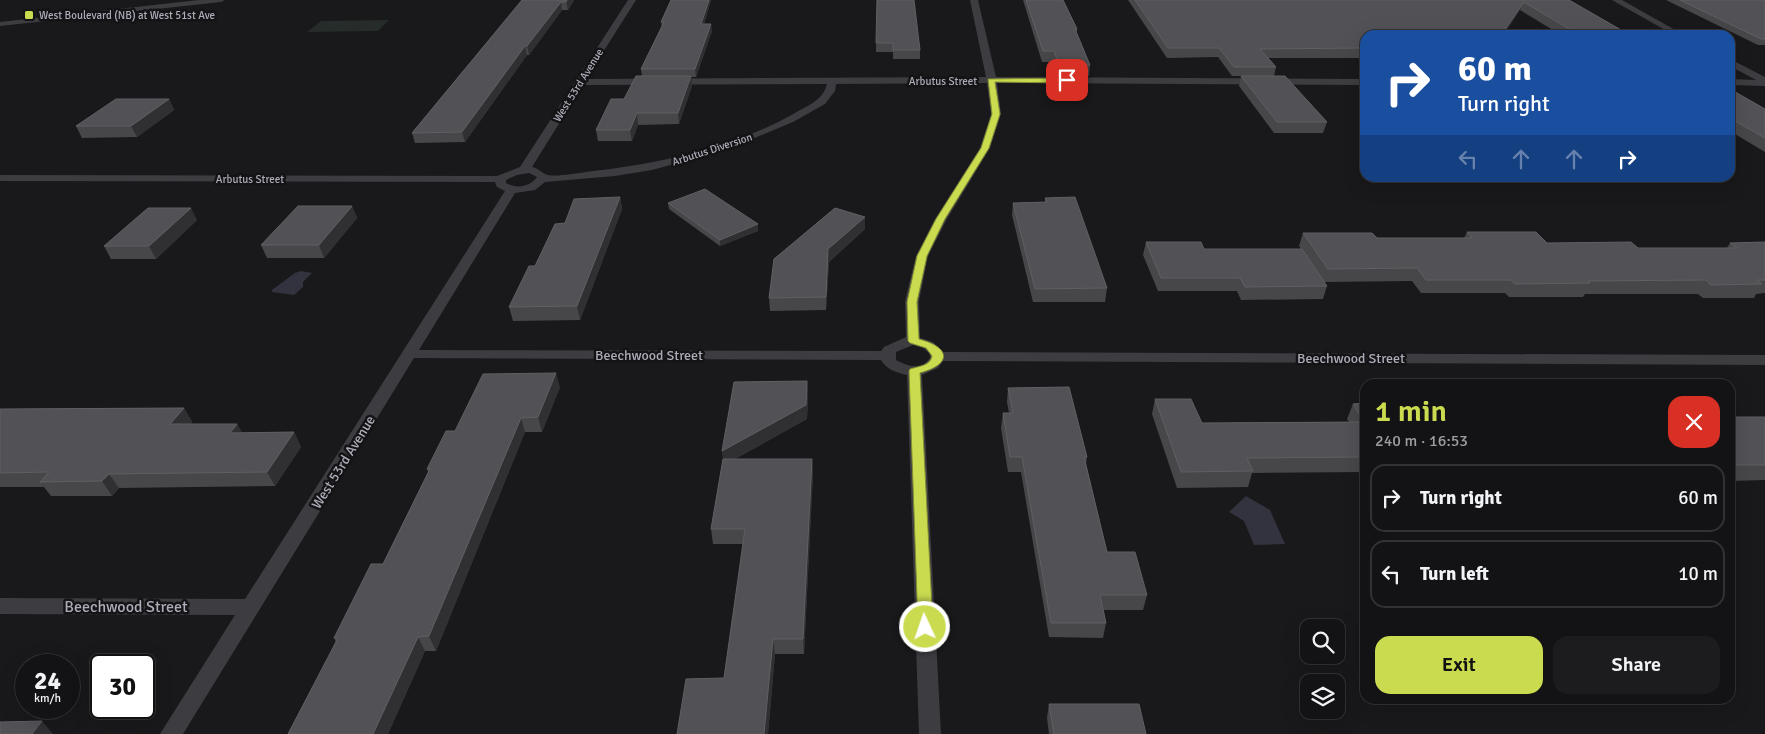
<!DOCTYPE html>
<meta charset="utf-8">
<style>
:root{--surface:#131214;--page:#1c1b1d;--text:#f1f3f6;--muted:#9d9ea0;--line:#323234;--accent:#cadb4f}
body{margin:0;font-family:Signika,sans-serif;background:var(--page);color:var(--text);height:100vh;display:flex;flex-direction:column;font-size:19px;white-space:nowrap}
*{box-sizing:border-box;margin:0}
p{font-size:16px;color:var(--muted)}
.icon{flex:none;width:28px;height:28px;fill:none;stroke:currentColor;stroke-width:2;stroke-linecap:round;stroke-linejoin:round}
.map{position:relative;flex:1;overflow:hidden}
.sheet{position:absolute;left:1360px;top:379px;width:375px;height:325px;display:flex;flex-direction:column;background:var(--surface);border-radius:15px;box-shadow:0 5px 20px #0002,0 0 0 1px var(--line)}
.sheet>*{flex:none}
.guide{position:absolute;left:1360px;top:30px;width:375px;height:152px;border-radius:15px;box-shadow:0 5px 20px #0002,0 0 0 1px var(--line);background:#1a4fa0;color:#fff;overflow:hidden}
.tools{position:absolute;left:1300px;top:619px;display:grid;gap:10px}
.tools a{display:grid;place-items:center;width:45px;height:45px;border-radius:10px;background:var(--surface);box-shadow:0 5px 20px #0002,0 0 0 1px var(--line);font-size:25px}
.speed{position:absolute;left:15px;top:654px;display:flex;gap:10px;font-size:25px;font-weight:700;text-align:center}
.speed>*{display:grid;place-content:center;width:65px;height:65px;border-radius:50%;background:var(--surface);box-shadow:0 5px 20px #0002,0 0 0 1px var(--line);line-height:1}
.speed small{font-size:12px;font-weight:400}
.speed .limit{border:2px solid #111;border-radius:8px;background:#fff;color:#111}
.pin{position:absolute;display:grid;place-items:center;width:42px;height:42px;color:#fff;margin:-21px;border-radius:10px;box-shadow:0 2px 8px #0006}
.me{position:absolute;width:55px;margin:-28px;rotate:357deg;stroke-linejoin:round;filter:drop-shadow(0 0 4px #0008)}
.turn{display:flex;align-items:center;gap:18px;height:105px;padding:0 15px;font-size:22px}
.turn .icon{width:65px;height:65px;stroke-width:2.5}
.turn b{display:block;font-size:35px;line-height:42px}
.lanes{display:flex;align-items:center;height:48px;padding:0 15px;background:#0003;justify-content:center;gap:25px;direction:ltr}
.lanes .off{opacity:.35}
.round{display:grid;place-items:center;flex:none;width:52px;height:52px;border-radius:15px;background:var(--page)}
.overview{display:flex;align-items:center;justify-content:space-between;height:85px;padding:0 15px}
h1{font-size:30px;font-weight:600;line-height:38px;color:var(--accent)}
.button{display:flex;gap:10px;margin-top:auto;padding:10px 15px}
.button a{flex:1;height:58px;border-radius:15px;background:var(--accent);color:#111;font-size:20px;font-weight:600;line-height:58px;text-align:center}
.button a+a{background:var(--page);color:var(--text)}
ul{padding:0;list-style:none}
li{display:flex;align-items:center;gap:15px;height:68px;margin:0 10px 8px;padding:0 5px;border:2px solid var(--line);border-radius:15px}
li div{flex:1}
li b{display:block;font-size:19px}
li em{font-style:normal}
.map>svg:first-child{display:block}
</style>
<div class="map">
<svg width="1765" height="734" viewBox="0 0 1765 734">
<rect width="100%" height="100%" fill="#19181a"/>
<polygon fill="#252c29" points="389,20 378,31 307,32 321,21"/>
<g fill="#32333f">
<polygon points="301,271 312,273 303,282 303,287 294,295 272,292 272,290 295,273"/>
<polygon points="1246,496 1270,510 1285,544 1254,545 1244,521 1229,512"/>
</g>
<g fill="none" stroke-linecap="round" stroke-linejoin="round">
<g fill="#3d3c41" fill-rule="evenodd">
<polygon points="199,0 225,0 221,2 0,26 0,22"/>
<path d="M628 0H636L586 79 986 77 970 0H978L996 77 1365 79V85L997 83 1001 114 990 148 947 219 928 256 919 301 920 338 933 342 943 352 1765 355V365L943 361 938 368 922 375 941 734H919L907 375C897 373 886 369 881 360L414 358 183 734H160L235 615 0 614V598L245 599 505 191 497 187 495 182 0 181V175L497 176 520 167ZM987 83 991 114 980 148 935 219 916 256 905 301 906 337 884 347 881 351 419 350 515 193 535 190 545 182 615 176 652 170 726 150 793 122 825 104 835 91 836 84ZM827 84C823 100 809 105 795 113 731 149 658 164 586 172 578 173 556 177 548 175 543 174 538 168 532 167L583 85ZM529 173 537 177C530 187 517 189 506 183V180L517 175ZM913 345 923 348 929 353 930 358C921 371 907 366 896 360V352Z"/>
<polygon points="1612,0 1622,0 1684,35 1674,35"/>
<polygon points="1730,59 1765,77 1765,86 1730,85 1730,79 1756,80 1730,66"/>
</g>
</g>
<g fill="#474649">
<polygon points="522,0 574,0 568,10 562,10 529,55 527,55 465,142 415,143 412,133"/>
<polygon points="671,0 711,0 704,24 712,31 696,77 691,77 692,86 679,124 638,125 632,141 598,141 596,130 624,99 642,76 641,69 662,28 661,22"/>
<polygon points="877,0 920,50 920,59 893,59 893,52 876,52"/>
<polygon points="1023,0 1063,0 1077,29 1077,34 1090,65 1089,76 1058,75 1053,62 1042,62"/>
<polygon points="1128,0 1569,0 1630,35 1561,35 1520,10 1365,35 1365,58 1268,58 1276,67 1274,76 1327,122 1323,133 1274,133 1239,86 1241,76 1232,76 1218,57 1167,58"/>
<polygon points="1666,0 1765,0 1765,45 1758,45"/>
<polygon points="1730,89 1765,109 1765,152 1730,131"/>
<polygon points="169,99 174,110 137,137 82,138 76,126"/>
<polygon points="620,197 622,209 580,320 513,321 509,307 535,266 565,223"/>
<polygon points="1045,198 1107,288 1105,302 1033,302 1012,215 1013,203 1045,202"/>
<polygon points="668,203 758,231 720,246 669,209"/>
<polygon points="352,206 357,218 324,258 267,258 261,245"/>
<polygon points="865,217 865,229 829,262 826,310 770,311 769,298"/>
<polygon points="197,220 156,259 111,259 104,246"/>
<polygon points="1467,232 1547,243 1638,248 1727,248 1730,243 1765,242 1765,293 1756,294 1754,298 1703,298 1698,294 1585,294 1583,297 1509,297 1505,293 1421,293 1412,281 1324,282 1327,286 1323,299 1241,300 1237,291 1158,291 1143,255 1146,242 1204,249 1301,249 1299,246 1303,233 1377,238 1464,238"/>
<polygon points="807,381 808,395 807,419 735,459 812,459 813,473 804,654 775,654 768,734 677,734 724,678 743,544 713,544 711,529 723,459 722,451"/>
<polygon points="560,387 542,432 525,432 436,651 425,651 388,734 288,734 336,642 334,638 383,564 428,472 427,469 455,431"/>
<polygon points="1008,388 1087,457 1086,464 1107,552 1147,595 1143,610 1103,610 1106,623 1103,638 1049,637 1021,472 1008,472 1001,428 1003,413 1009,413 1007,402"/>
<polygon points="1155,399 1202,423 1349,422 1347,419 1353,404 1365,403 1365,472 1252,473 1248,487 1177,488 1152,414"/>
<polygon points="184,408 192,422 190,424 237,424 242,433 294,432 301,447 275,486 119,488 112,496 51,496 44,487 0,487 0,409"/>
<polygon points="1730,417 1765,417 1765,480 1730,481"/>
<polygon points="1049,704 1146,734 1049,734 1047,718"/>
</g>
<g fill="#302f31">
<polygon points="567,0 574,0 568,10 566,2"/>
<polygon points="709,0 711,0 702,31 701,24"/>
<polygon points="561,2 562,10 529,55 527,46"/>
<polygon points="1524,2 1520,10 1504,35 1501,35"/>
<polygon points="711,24 712,31 696,77 695,69"/>
<polygon points="525,46 527,55 465,142 462,132"/>
<polygon points="691,76 692,86 679,124 678,113"/>
<polygon points="169,99 174,110 137,137 131,126"/>
<polygon points="637,113 638,125 632,141 630,130"/>
<polygon points="620,197 622,209 580,320 577,306"/>
<polygon points="352,206 357,218 324,258 319,245"/>
<polygon points="191,208 197,220 156,259 149,246"/>
<polygon points="865,217 865,229 829,262 826,310 826,297 828,249"/>
<polygon points="758,224 758,231 720,246 720,240"/>
<polygon points="556,373 560,387 542,432 538,417"/>
<polygon points="807,381 808,395 807,419 724,465 722,451"/>
<polygon points="184,408 192,422 178,439 170,424"/>
<polygon points="521,418 525,432 436,651 429,636"/>
<polygon points="237,424 245,438 230,433"/>
<polygon points="294,432 301,447 275,486 267,472"/>
<polygon points="812,459 813,473 804,654 803,639"/>
<polygon points="109,474 119,488 112,496 102,481"/>
<polygon points="418,637 425,651 388,734 373,734"/>
<polygon points="773,639 775,654 768,734 764,734"/>
<polygon points="42,721 53,734 32,734"/>
</g>
<g fill="#525155" stroke="#605f65">
<polygon points="522,0 567,0 566,2 561,2 527,46 525,46 462,132 412,133"/>
<polygon points="671,0 709,0 701,24 711,24 695,69 641,69 664,22 661,22"/>
<polygon points="877,0 914,0 920,50 893,50 893,43 876,43"/>
<polygon points="1026,0 1063,0 1077,29 1075,29 1090,65 1059,65 1054,51 1043,51"/>
<polygon points="1135,0 1569,0 1630,35 1579,35 1524,2 1502,34 1502,35 1365,35 1365,48 1260,49 1276,67 1234,67 1219,48 1168,48"/>
<polygon points="1680,0 1765,0 1765,39 1761,39"/>
<polygon points="636,76 691,76 678,113 637,113 630,130 596,130 611,99 624,99"/>
<polygon points="1241,76 1285,76 1327,122 1277,122"/>
<polygon points="1730,89 1765,109 1765,138 1730,118"/>
<polygon points="116,99 169,99 131,126 76,126"/>
<polygon points="705,189 758,224 720,240 668,203"/>
<polygon points="620,197 577,306 509,307 529,266 535,266 555,224 565,223 574,199"/>
<polygon points="1075,197 1107,288 1035,289 1013,203 1047,202 1045,198"/>
<polygon points="298,206 352,206 319,245 261,245"/>
<polygon points="148,208 191,208 149,246 104,246"/>
<polygon points="835,208 865,217 828,249 826,297 769,298 774,259"/>
<polygon points="1467,232 1536,232 1547,243 1631,242 1638,248 1737,248 1730,243 1765,242 1765,280 1757,280 1762,284 1711,285 1706,280 1588,281 1590,283 1515,284 1511,280 1426,280 1417,268 1328,269 1303,233 1372,233 1377,238 1472,238"/>
<polygon points="1146,242 1201,242 1204,249 1302,249 1327,286 1245,287 1240,278 1161,278"/>
<polygon points="556,373 538,417 521,418 429,636 418,637 373,734 288,734 338,638 334,638 371,564 383,564 430,469 427,469 446,431 455,431 483,374"/>
<polygon points="807,381 806,405 722,451 734,382"/>
<polygon points="1069,387 1087,457 1084,457 1107,552 1135,552 1147,595 1100,595 1106,623 1051,623 1022,457 1010,457 1003,413 1013,413 1008,388"/>
<polygon points="1155,399 1191,399 1202,423 1364,422 1353,404 1365,403 1365,457 1247,458 1253,471 1181,472"/>
<polygon points="184,408 170,424 237,424 230,433 294,432 267,472 109,474 102,481 40,482 49,472 0,473 0,409"/>
<rect x="1730" y="417" width="35" height="48"/>
<polygon points="723,459 812,459 803,639 773,639 764,734 677,734 686,679 724,678 745,529 711,529"/>
<polygon points="1049,704 1139,704 1146,734 1054,734"/>
<polygon points="42,721 32,734 0,734 0,722"/>
</g>
<path fill="#cadb4f" stroke="#838e33" d="M988 79 1067 78 1070 80 1067 83 995 82 1000 114 989 148 945 219 927 256 917 302 919 339C950 347 953 364 920 373L933 627 931 631 925 633 920 631 918 627 909 371 910 369C919 366 930 366 932 356L926 348 910 343 908 341 907 302 917 256 936 219 981 148 992 114Z"/>
<rect fill="#cadb4f" stroke="#141315" stroke-width="2" x="24" y="10" width="10" height="10" rx="2.5"/>
<g text-anchor="middle" stroke-width="5" stroke-linejoin="round" paint-order="stroke">
<g font-size="11" fill="#aeacb8" stroke="#141315" text-anchor="start">
<text x="39" y="19">West Boulevard (NB) at West 51st Ave</text>
</g>
<g font-size="11" fill="#aeacb8" stroke="#141315">
<text x="943" y="85">Arbutus Street</text>
<text transform="translate(578 85) rotate(-58)" y="4">West 53rd Avenue</text>
<text transform="translate(712 149) rotate(-18)" y="4">Arbutus Diversion</text>
<text x="250" y="183">Arbutus Street</text>
</g>
<g font-size="14" fill="#aeacb8" stroke="#141315">
<text x="649" y="360">Beechwood Street</text>
<text x="1351" y="363">Beechwood Street</text>
<text transform="translate(343 462) rotate(-58)" y="5">West 53rd Avenue</text>
</g>
<g font-size="16" fill="#aeacb8" stroke="#141315">
<text x="126" y="612">Beechwood Street</text>
</g>
</g>
</svg>
<div class="tools">
<a><svg class="icon" aria-label="search" viewBox="0 0 24 24"><circle cx="10" cy="10" r="6"/><path d="M15 15l6 6"/></svg></a>
<a><svg class="icon" aria-label="layers" viewBox="0 0 24 24"><path d="M12 4l9 5-9 5-9-5zM3 14l9 5 9-5"/></svg></a>
</div>
<div class="speed"><div>24<small>km/h</small></div><div class="limit">30</div></div>
<div class="pin" style="left:1067px;top:80px;background:#d93025"><svg class="icon" aria-label="arrive" viewBox="0 0 24 24"><path d="M6 21V4h12l-3 4 3 4H6"/></svg></div>
<svg class="me" style="left:925px;top:627px" viewBox="-20 -20 40 40"><circle r="17" fill="#cadb4f" stroke="#fff" stroke-width="3"/><path d="M0-11L8 9 0 5-8 9z" fill="#fff"/></svg>
<div class="guide">
<div class="turn"><svg class="icon" aria-label="right" viewBox="0 0 24 24"><path d="M7 20v-9h11M14 6l5 5-5 5"/></svg><div><b>60 m</b>Turn right</div></div>
<div class="lanes"><svg class="icon off" aria-label="left" viewBox="0 0 24 24"><path d="M17 20v-9H6M10 6l-5 5 5 5"/></svg><svg class="icon off" aria-label="ahead" viewBox="0 0 24 24"><path d="M12 20V5M6 11l6-6 6 6"/></svg><svg class="icon off" aria-label="ahead" viewBox="0 0 24 24"><path d="M12 20V5M6 11l6-6 6 6"/></svg><svg class="icon" aria-label="right" viewBox="0 0 24 24"><path d="M7 20v-9h11M14 6l5 5-5 5"/></svg></div>
</div>
<section class="sheet">
<div class="overview"><div><h1>1 min</h1><p>240 m · 16:53</p></div><a class="round" style="background:#d93025;color:#fff"><svg class="icon" aria-label="close" viewBox="0 0 24 24"><path d="M6 6l12 12M18 6L6 18"/></svg></a></div>
<ul>
<li><svg class="icon" aria-label="right" viewBox="0 0 24 24"><path d="M7 20v-9h11M14 6l5 5-5 5"/></svg><div><b>Turn right</b></div><em>60 m</em></li>
<li><svg class="icon" aria-label="left" viewBox="0 0 24 24"><path d="M17 20v-9H6M10 6l-5 5 5 5"/></svg><div><b>Turn left</b></div><em>10 m</em></li>
</ul>
<div class="button"><a>Exit</a><a>Share</a></div>
</section>
</div>
